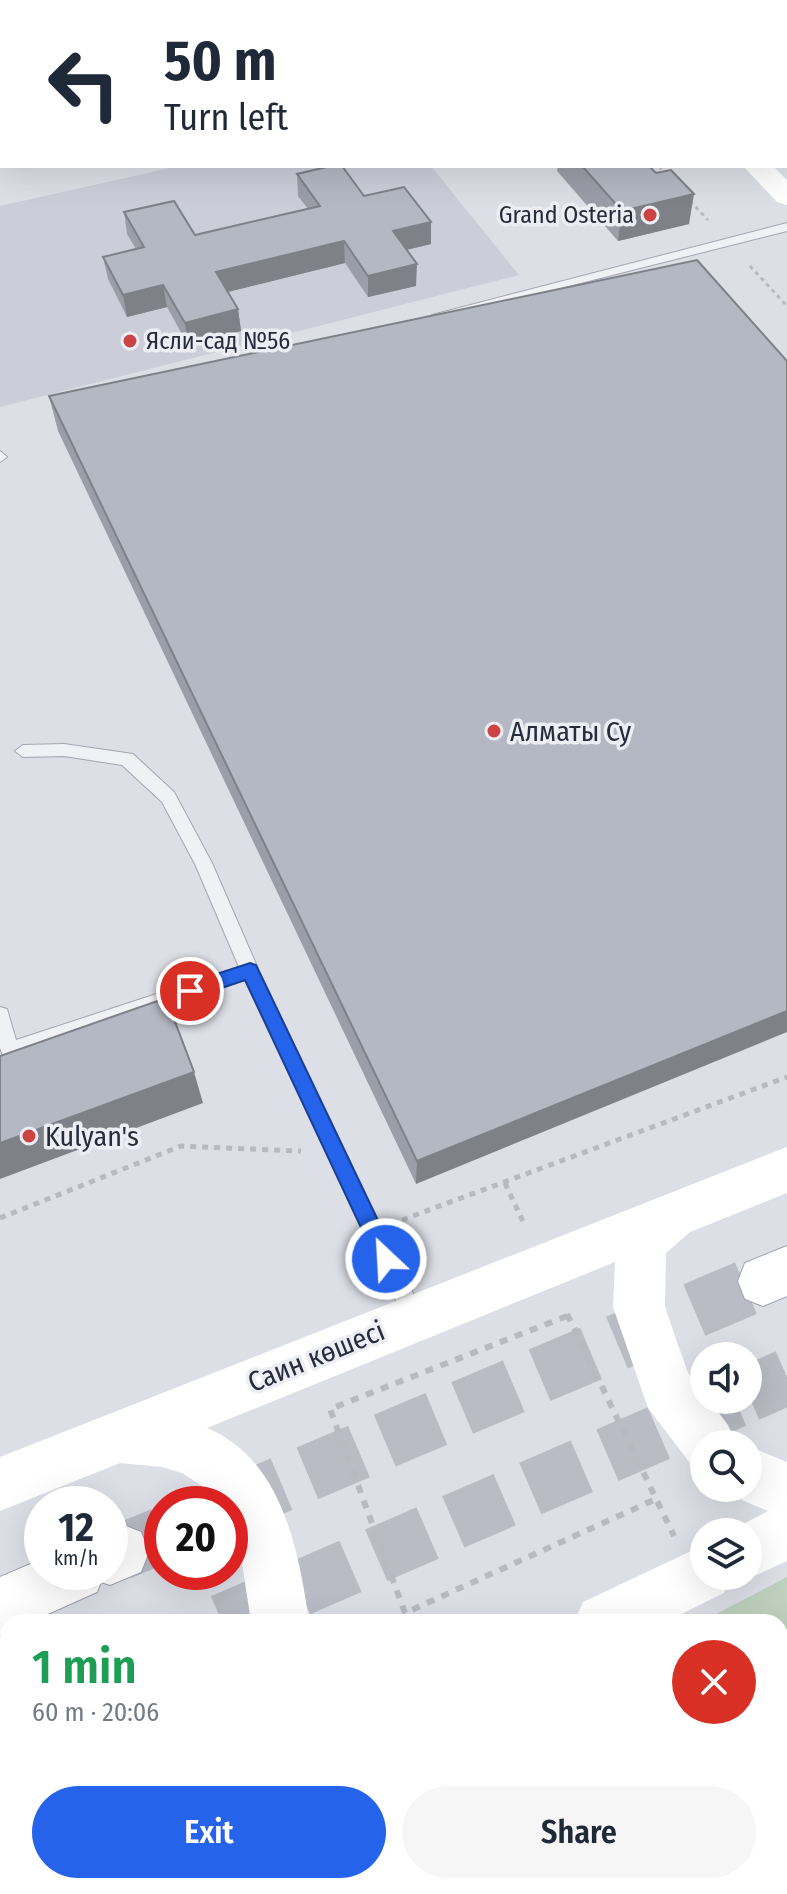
<!DOCTYPE html>
<meta charset="utf-8">
<style>
:root{--surface:#fff;--page:#f6f6f7;--text:#1f2937;--muted:#747a83;--accent:#2563eb}
body{margin:0;font-family:"Fira Sans Condensed",sans-serif;background:var(--page);color:var(--text);height:100vh;display:flex;flex-direction:column;font-size:30px;white-space:nowrap}
*{box-sizing:border-box;margin:0}
p{font-size:26px;color:var(--muted)}
.icon{flex:none;width:44px;height:44px;fill:none;stroke:currentColor;stroke-width:2;stroke-linecap:round;stroke-linejoin:round}
.map{position:relative;flex:1;overflow:hidden}
.sheet{position:absolute;left:0px;top:1614px;width:788px;height:280px;display:flex;flex-direction:column;background:var(--surface);border-radius:24px 24px 0 0;box-shadow:0 8px 32px #0002}
.sheet>*{flex:none}
.top-card{position:absolute;left:0px;top:0px;width:788px;height:168px;box-shadow:0 8px 32px #0002;background:#fff;color:var(--text);overflow:hidden}
.fabs{position:absolute;left:690px;top:1342px;display:grid;gap:16px}
.fabs a{display:grid;place-items:center;width:72px;height:72px;border-radius:50%;background:var(--surface);box-shadow:0 8px 32px #0002;font-size:40px}
.speed{position:absolute;left:24px;top:1486px;display:flex;gap:16px;font-size:40px;font-weight:700;text-align:center}
.speed>*{display:grid;place-content:center;width:104px;height:104px;border-radius:50%;background:var(--surface);box-shadow:0 8px 32px #0002;line-height:1}
.speed small{font-size:20px;font-weight:400}
.speed .limit{border:12px solid #d22;background:#fff;color:#111}
.pin{position:absolute;display:grid;place-items:center;width:68px;height:68px;color:#fff;margin:-34px;border:4px solid #fff;border-radius:50%;box-shadow:0 2px 8px #0007}
.me{position:absolute;width:88px;margin:-44px;rotate:335deg;stroke-linejoin:round;filter:drop-shadow(0 0 6px #0008)}
.turn{display:flex;align-items:center;gap:28px;height:168px;padding:0 32px;font-size:36px}
.turn .icon{width:104px;height:104px;stroke-width:2.5}
.turn b{display:block;font-size:56px;line-height:68px}
.round{display:grid;place-items:center;flex:none;width:84px;height:84px;border-radius:42px;background:var(--page)}
.overview{display:flex;align-items:center;justify-content:space-between;height:136px;padding:0 32px}
h1{font-size:48px;font-weight:600;line-height:60px;color:#1e9e55}
.action{display:flex;gap:16px;margin-top:auto;padding:16px 32px}
.action a{flex:1;height:92px;border-radius:48px;background:var(--accent);color:#fff;font-size:32px;font-weight:600;line-height:92px;text-align:center}
.action a+a{background:var(--page);color:var(--text)}
.map>svg:first-child{display:block}
</style>
<div class="map">
<svg width="787" height="1894" viewBox="0 0 787 1894">
<rect width="100%" height="100%" fill="#dddfe7"/>
<polygon fill="#cbced9" points="179,166 431,166 519,275 0,407 0,206"/>
<polygon fill="#c0d0be" points="787,1577 787,1760 780,1763 780,1622 701,1622"/>
<g fill="none" stroke-linecap="round" stroke-linejoin="round">
<g stroke="#b9bbc5" stroke-width="56" stroke-dasharray="56 28" stroke-linecap="butt">
<polyline points="748,1394 787,1377"/>
<polyline points="230,1506 763,1281"/>
<polyline points="121,1552 162,1535"/>
<polyline points="222,1622 735,1400"/>
</g>
<defs>
<g id="lane">
<polygon points="787,223 787,231 438,319 432,315"/>
<polygon points="0,451 7,457 0,462"/>
<polygon points="64,744 133,754 174,792 212,863 259,971 421,1310 425,1317 421,1324 414,1327 407,1324 245,980 10,1058 3,1056 0,1048 0,1007 7,1009 16,1040 239,967 195,864 162,802 122,765 64,756 23,757 15,751 23,745"/>
</g>
<polyline id="street" points="609,2 617,0"/>
<g id="primary">
<polygon points="787,1246 787,1296 763,1306 745,1299 738,1281 745,1263"/>
<polygon points="121,1524 141,1532 149,1552 141,1572 110,1585 101,1582 97,1592 30,1622 8,1622 8,1631 0,1635 0,1577 42,1559 42,1572 110,1572 110,1528"/>
<polygon points="8,1688 8,1748 0,1751 0,1691"/>
</g>
</defs>
<use href="#lane" stroke="#a3a6b1" stroke-width="2"/>
<use href="#street" stroke="#a3a6b1" stroke-width="40"/>
<use href="#primary" stroke="#9da2b2" stroke-width="2"/>
<g stroke="#b8bac1" stroke-width="3" stroke-dasharray="4 4" stroke-linecap="butt">
<polyline points="659,166 667,176"/>
<polyline points="690,201 708,220"/>
<polyline points="750,266 787,306"/>
</g>
<g stroke="#b8bac1" stroke-width="5" stroke-dasharray="6 6" stroke-linecap="butt">
<polyline points="505,1183 525,1226"/>
<polyline points="0,1218 181,1146 301,1151"/>
<polyline points="402,1220 787,1077"/>
</g>
<g stroke="#b8bac1" stroke-width="6" stroke-dasharray="8 8" stroke-linecap="butt">
<polyline points="567,1314 674,1536"/>
<polyline points="567,1316 330,1409 405,1613 656,1499"/>
<polyline points="780,1665 787,1661"/>
<polyline points="332,1894 348,1886"/>
</g>
<use href="#lane" fill="#f0f1f5" fill-rule="evenodd"/>
<use href="#street" stroke="#f0f1f5" stroke-width="38"/>
<g fill="#fff" fill-rule="evenodd">
<polygon points="577,0 602,0 603,2 578,2"/>
<polygon points="743,166 773,166 787,180 787,205 777,202"/>
<path d="M787 1147V1193L690 1232 666 1253 665 1307 688 1373 704 1394V1400H709L728 1425 736 1444H704V1469L690 1463 648 1408 613 1307 615 1262 207 1428C282 1459 299 1551 309 1622H251L240 1550 230 1523V1504H218L202 1486 182 1473 162 1467 120 1463 0 1511V1457Z"/>
<polygon points="748,1446 787,1462 787,1561 748,1579 741,1576 748,1576 748,1532 728,1532 768,1511 744,1501 727,1488 748,1488"/>
<polygon points="704,1545 704,1576 731,1576 724,1593 665,1622 574,1622 583,1602"/>
<polygon points="12,1886 88,1886 85,1894 8,1894"/>
</g>
<use href="#primary" fill="#fff" fill-rule="evenodd"/>
</g>
<g fill="#9b9ea8">
<polygon points="729,0 787,0 787,90 786,2 729,2"/>
<polygon points="558,166 649,166 689,224 618,241 557,171"/>
<polygon points="297,174 364,196 431,244 406,250 416,286 368,297 345,263 228,292 238,309 241,331 188,345 167,307 127,317 108,279 103,257 136,249 127,234 124,212 195,235 308,209 298,196"/>
<polygon points="787,361 416,1184 58,431 49,396"/>
</g>
<g fill="#7e8188">
<polygon points="694,194 689,224 618,241 622,211"/>
<polygon points="431,222 431,244 393,253 393,231"/>
<polygon points="344,241 345,263 219,294 216,272"/>
<polygon points="417,264 416,286 368,297 368,276"/>
<polygon points="163,285 167,307 127,317 123,295"/>
<polygon points="238,309 241,331 188,345 185,323"/>
<polygon points="787,1011 787,1032 416,1184 417,1161"/>
<polygon points="194,1072 203,1103 0,1179 0,1143"/>
</g>
<g fill="#b4b8c3" stroke="#7e8188" stroke-width="2">
<polygon points="741,0 787,0 787,40 786,2 744,2"/>
<polygon points="331,166 342,166 364,196 404,187 431,222 393,231 417,264 368,276 344,241 216,272 238,309 185,323 163,285 123,295 103,257 144,247 124,212 174,201 195,235 320,206 297,174"/>
<polygon points="582,166 649,166 656,173 671,170 694,194 622,211"/>
<polygon points="697,260 787,361 787,1011 417,1161 49,396"/>
<polygon points="166,998 194,1072 0,1143 0,1056"/>
</g>
<polygon fill="#2563eb" stroke="#184099" stroke-width="2" points="250,963 256,965 393,1252 396,1259 393,1266 386,1269 379,1266 245,980 190,999 183,996 181,991 183,985"/>
<g fill="#cb4344" stroke="#eceef4" stroke-width="3">
<circle cx="650" cy="215" r="8"/>
<circle cx="130" cy="341" r="8"/>
<circle cx="494" cy="731" r="8"/>
<circle cx="29" cy="1136" r="8"/>
</g>
<g text-anchor="middle" stroke-width="7" stroke-linejoin="round" paint-order="stroke">
<g font-size="24" fill="#272c3d" stroke="#eceef4" text-anchor="end">
<text x="634" y="223">Grand Osteria</text>
<text x="146" y="349" text-anchor="start">Ясли-сад №56</text>
</g>
<g font-size="28" fill="#272c3d" stroke="#eceef4" text-anchor="start">
<text x="510" y="741">Алматы Су</text>
<text x="45" y="1146">Kulyan's</text>
</g>
<g font-size="28" fill="#272c3d" stroke="#eceef4">
<text transform="translate(316 1356) rotate(-22)" y="10">Саин көшесі</text>
</g>
</g>
</svg>
<div class="fabs">
<a><svg class="icon" aria-label="sound" viewBox="0 0 24 24"><path d="M4 9h4l5-4v14l-5-4H4zM17 9q2 3 0 6"/></svg></a>
<a><svg class="icon" aria-label="search" viewBox="0 0 24 24"><circle cx="10" cy="10" r="6"/><path d="M15 15l6 6"/></svg></a>
<a><svg class="icon" aria-label="layers" viewBox="0 0 24 24"><path d="M12 4l9 5-9 5-9-5zM3 14l9 5 9-5"/></svg></a>
</div>
<div class="speed"><div>12<small>km/h</small></div><div class="limit">20</div></div>
<div class="pin" style="left:190px;top:991px;background:#d93025"><svg class="icon" aria-label="arrive" viewBox="0 0 24 24"><path d="M6 21V4h12l-3 4 3 4H6"/></svg></div>
<svg class="me" style="left:386px;top:1259px" viewBox="-20 -20 40 40"><circle r="17" fill="#2563eb" stroke="#fff" stroke-width="3"/><path d="M0-11L8 9 0 5-8 9z" fill="#fff"/></svg>
<div class="top-card">
<div class="turn"><svg class="icon" aria-label="left" viewBox="0 0 24 24"><path d="M17 20v-9H6M10 6l-5 5 5 5"/></svg><div><b>50 m</b>Turn left</div></div>
</div>
<section class="sheet">
<div class="overview"><div><h1>1 min</h1><p>60 m · 20:06</p></div><a class="round" style="background:#d93025;color:#fff"><svg class="icon" aria-label="close" viewBox="0 0 24 24"><path d="M6 6l12 12M18 6L6 18"/></svg></a></div>
<div class="action"><a>Exit</a><a>Share</a></div>
</section>
</div>
